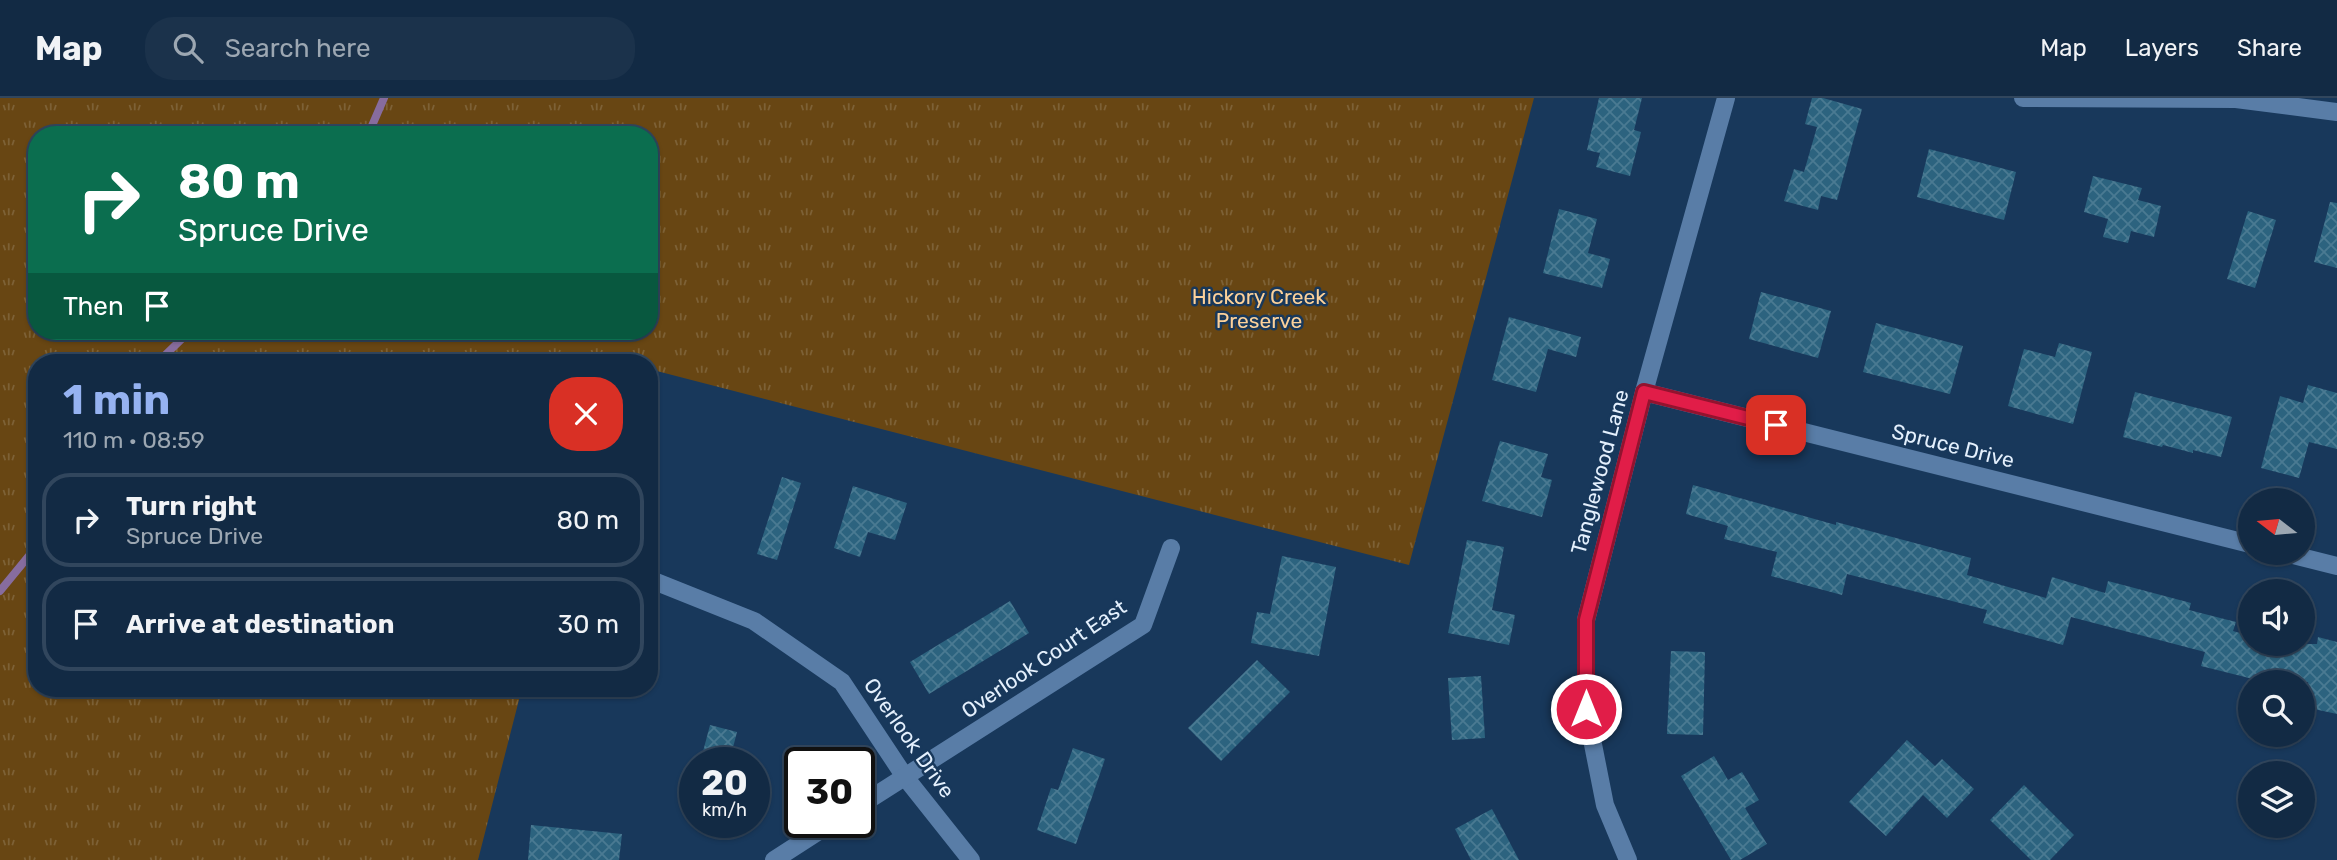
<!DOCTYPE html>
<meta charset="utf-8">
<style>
:root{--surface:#122a44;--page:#1b324b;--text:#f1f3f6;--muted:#9ca7b2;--line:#31465d;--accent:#95b2f1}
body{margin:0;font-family:Rubik,sans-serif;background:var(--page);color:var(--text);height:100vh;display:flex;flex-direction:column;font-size:26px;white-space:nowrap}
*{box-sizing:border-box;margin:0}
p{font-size:23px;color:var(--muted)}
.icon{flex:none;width:38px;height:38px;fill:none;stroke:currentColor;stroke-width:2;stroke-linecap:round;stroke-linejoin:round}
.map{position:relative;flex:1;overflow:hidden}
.panel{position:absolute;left:28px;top:256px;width:630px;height:343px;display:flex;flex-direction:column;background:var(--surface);border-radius:28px;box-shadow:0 2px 5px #0004,0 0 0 2px var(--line)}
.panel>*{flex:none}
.banner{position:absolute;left:28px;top:28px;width:630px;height:214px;border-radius:28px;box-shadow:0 2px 5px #0004,0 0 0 2px var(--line);background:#0b6e4f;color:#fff;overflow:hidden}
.needle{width:46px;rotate:286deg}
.tools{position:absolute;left:2238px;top:390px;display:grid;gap:14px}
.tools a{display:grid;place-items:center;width:77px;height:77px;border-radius:50%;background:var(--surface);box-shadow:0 2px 5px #0004,0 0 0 2px var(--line);font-size:35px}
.speed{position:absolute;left:679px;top:649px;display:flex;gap:14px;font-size:35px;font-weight:700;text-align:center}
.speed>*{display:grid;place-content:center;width:91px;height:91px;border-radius:50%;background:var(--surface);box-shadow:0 2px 5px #0004,0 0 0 2px var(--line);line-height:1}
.speed small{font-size:18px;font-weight:400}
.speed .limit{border:4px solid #111;border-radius:10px;background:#fff;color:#111}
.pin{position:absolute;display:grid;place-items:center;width:60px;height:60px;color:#fff;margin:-30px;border-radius:14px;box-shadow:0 4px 10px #0006}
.me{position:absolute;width:77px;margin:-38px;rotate:0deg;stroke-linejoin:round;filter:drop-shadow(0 0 5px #0008)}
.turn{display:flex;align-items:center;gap:24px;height:147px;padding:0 35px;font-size:32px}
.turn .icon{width:91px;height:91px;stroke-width:2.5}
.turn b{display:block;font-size:49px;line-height:60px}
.then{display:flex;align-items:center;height:66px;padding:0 35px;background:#0003;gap:14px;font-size:26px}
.round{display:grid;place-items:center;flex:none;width:74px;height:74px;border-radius:28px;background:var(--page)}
.overview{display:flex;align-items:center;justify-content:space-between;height:119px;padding:0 35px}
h1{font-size:42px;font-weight:700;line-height:52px;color:var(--accent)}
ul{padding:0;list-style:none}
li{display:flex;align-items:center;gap:21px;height:94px;margin:0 14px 10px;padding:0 21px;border:4px solid var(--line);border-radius:28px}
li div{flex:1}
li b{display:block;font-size:26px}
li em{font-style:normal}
header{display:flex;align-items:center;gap:42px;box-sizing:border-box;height:98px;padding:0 35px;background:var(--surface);border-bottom:2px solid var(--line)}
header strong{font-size:33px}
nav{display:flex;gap:38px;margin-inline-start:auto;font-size:24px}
.search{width:490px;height:63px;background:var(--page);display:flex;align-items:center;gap:18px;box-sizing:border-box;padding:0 24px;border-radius:28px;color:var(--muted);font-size:26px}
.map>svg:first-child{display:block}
</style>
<header>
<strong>Map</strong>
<div class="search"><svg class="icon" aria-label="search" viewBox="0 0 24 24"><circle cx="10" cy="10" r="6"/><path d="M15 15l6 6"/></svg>Search here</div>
<nav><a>Map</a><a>Layers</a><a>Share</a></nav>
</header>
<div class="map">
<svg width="2337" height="762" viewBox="0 0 2337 762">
<defs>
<pattern id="park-tufts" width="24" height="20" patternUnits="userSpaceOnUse" patternTransform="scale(1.75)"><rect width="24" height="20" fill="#684613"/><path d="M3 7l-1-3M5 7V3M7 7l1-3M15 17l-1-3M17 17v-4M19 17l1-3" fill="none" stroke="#7d6136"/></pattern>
<pattern id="building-cross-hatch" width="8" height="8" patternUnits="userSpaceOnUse" patternTransform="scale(1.75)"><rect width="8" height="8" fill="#2c637f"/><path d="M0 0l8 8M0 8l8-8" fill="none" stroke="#4a7a92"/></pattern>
</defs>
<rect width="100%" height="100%" fill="#18385b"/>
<path fill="url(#park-tufts)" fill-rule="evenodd" d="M0 0H1534L1409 467 649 271V264H622L607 261 606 264H37V590H522L478 762H0ZM37 37H649V233H37Z"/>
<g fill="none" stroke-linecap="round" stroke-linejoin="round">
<g stroke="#876c9e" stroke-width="8">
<polyline points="368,37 384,0"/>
<polyline points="158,264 190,233"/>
<polyline points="0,493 37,448"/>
</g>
</g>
<g fill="url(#building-cross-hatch)">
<polygon points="1599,0 1642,0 1634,32 1641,34 1630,78 1596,69 1600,55 1587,52"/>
<polygon points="1812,0 1823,0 1862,11 1837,102 1821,98 1818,112 1784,103 1794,71 1804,74 1817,29 1805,26"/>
<polygon points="1929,51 2016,74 2004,122 1917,99"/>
<polygon points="2093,78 2142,90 2138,102 2161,108 2154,139 2131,133 2128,145 2103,139 2108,121 2084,114"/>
<polygon points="2330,104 2337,105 2337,170 2314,164"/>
<polygon points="1559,111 1597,121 1588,155 1610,161 1602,190 1543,175"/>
<polygon points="2248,113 2276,122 2255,190 2227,181"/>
<polygon points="1761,194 1831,213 1818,260 1749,241"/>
<polygon points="1509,219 1581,239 1576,259 1548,251 1536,294 1492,282"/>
<polygon points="1876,225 1963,248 1950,296 1863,274"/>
<polygon points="2059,245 2092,254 2073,326 2008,308 2024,251 2055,259"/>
<polygon points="2308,287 2337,295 2337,351 2309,344 2299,380 2261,370 2280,298 2303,305"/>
<polygon points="2135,294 2232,319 2221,359 2193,352 2193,355 2163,347 2162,349 2123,339"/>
<polygon points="1500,343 1548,356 1541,379 1552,382 1542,419 1482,403"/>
<polygon points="782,379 801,385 777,462 757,456"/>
<polygon points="1693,387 1836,427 1836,424 1971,460 1967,477 2046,500 2052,479 2105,495 2108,483 2191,505 2189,512 2236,524 2233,533 2250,538 2250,546 2317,546 2318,539 2337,544 2337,616 2314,611 2308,584 2265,584 2201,568 2205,554 2071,519 2063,547 1983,525 1987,512 1847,476 1842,497 1771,478 1777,454 1724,441 1728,428 1686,416"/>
<polygon points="853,388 907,405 895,442 868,434 860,459 834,450"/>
<polygon points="1467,442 1504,449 1492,512 1515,517 1509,547 1448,535"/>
<polygon points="1282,458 1336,469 1319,558 1251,545 1257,514 1270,516"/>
<polygon points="1010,503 1029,535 929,596 910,564"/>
<polygon points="1671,553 1705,554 1703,637 1667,636"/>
<polygon points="1257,562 1290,594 1221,663 1188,630"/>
<polygon points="1481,578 1485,640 1452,642 1448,580"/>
<polygon points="710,627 737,634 729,665 700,665"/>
<polygon points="1907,642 1935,668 1942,661 1974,691 1947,720 1923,697 1886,738 1849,704"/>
<polygon points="1073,650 1105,661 1076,746 1037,732 1051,690 1058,692"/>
<polygon points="1714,658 1728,682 1742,674 1759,702 1745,710 1767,746 1740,762 1731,762 1681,678"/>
<polygon points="2024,687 2074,737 2050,762 2031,762 1990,722"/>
<polygon points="1492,711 1519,762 1471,762 1455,731"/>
<polygon points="531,727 622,736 619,762 528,762"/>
</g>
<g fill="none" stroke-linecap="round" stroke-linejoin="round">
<g stroke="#597da7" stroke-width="18">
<polyline points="2023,0 2236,1 2337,14"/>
<polyline points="1644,294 2250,446"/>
<polyline points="2285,455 2337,468"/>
<polyline points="649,481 754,523 842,584 905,679 971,762"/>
<polyline points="859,708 1143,527 1171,450"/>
<polyline points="774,762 833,724"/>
<polyline points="1628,762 1605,707 1586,611 1586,522 1644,294 1726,0"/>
</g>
</g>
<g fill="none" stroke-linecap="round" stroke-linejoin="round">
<defs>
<polyline id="route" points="1586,611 1586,522 1644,294 1776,327"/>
</defs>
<use href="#route" stroke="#92132f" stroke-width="18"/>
<use href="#route" stroke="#e11d48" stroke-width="12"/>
</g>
<g text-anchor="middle" stroke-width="5" stroke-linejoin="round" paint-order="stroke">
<g font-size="21" fill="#fcd19a" stroke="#18385b">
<text x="1259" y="206">Hickory Creek<tspan x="1259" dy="24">Preserve</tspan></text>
</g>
<g font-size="21" fill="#e4f0fd" stroke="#18385b">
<text transform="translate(1953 348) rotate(14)" y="7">Spruce Drive</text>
<text transform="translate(1600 374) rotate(-75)" y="7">Tanglewood Lane</text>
<text transform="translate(1044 561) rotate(-34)" y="7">Overlook Court East</text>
<text transform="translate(909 640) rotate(55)" y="7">Overlook Drive</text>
</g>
</g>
</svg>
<div class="tools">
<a><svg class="needle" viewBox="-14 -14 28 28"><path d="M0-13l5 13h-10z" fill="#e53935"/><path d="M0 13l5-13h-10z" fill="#9ca7b2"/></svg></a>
<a><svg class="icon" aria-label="sound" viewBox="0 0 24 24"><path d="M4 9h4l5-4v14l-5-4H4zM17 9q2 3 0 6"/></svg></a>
<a><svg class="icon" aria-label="search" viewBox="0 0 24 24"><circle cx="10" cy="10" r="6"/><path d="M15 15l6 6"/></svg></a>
<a><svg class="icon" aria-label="layers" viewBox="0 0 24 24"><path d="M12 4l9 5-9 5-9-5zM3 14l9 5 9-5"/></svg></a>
</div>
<div class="speed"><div>20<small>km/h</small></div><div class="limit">30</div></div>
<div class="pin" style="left:1776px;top:327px;background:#d93025"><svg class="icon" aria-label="arrive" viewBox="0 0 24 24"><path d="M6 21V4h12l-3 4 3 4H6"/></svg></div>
<svg class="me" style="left:1586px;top:611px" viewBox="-20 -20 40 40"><circle r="17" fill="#e11d48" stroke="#fff" stroke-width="3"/><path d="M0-11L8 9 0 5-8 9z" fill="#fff"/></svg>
<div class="banner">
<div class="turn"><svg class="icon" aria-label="right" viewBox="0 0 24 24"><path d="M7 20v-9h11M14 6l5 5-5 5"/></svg><div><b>80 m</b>Spruce Drive</div></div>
<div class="then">Then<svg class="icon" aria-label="arrive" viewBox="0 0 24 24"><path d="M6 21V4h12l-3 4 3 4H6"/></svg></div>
</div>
<section class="panel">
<div class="overview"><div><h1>1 min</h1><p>110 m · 08:59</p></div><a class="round" style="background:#d93025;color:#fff"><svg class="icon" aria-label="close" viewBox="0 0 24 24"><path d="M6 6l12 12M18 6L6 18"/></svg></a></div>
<ul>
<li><svg class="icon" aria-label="right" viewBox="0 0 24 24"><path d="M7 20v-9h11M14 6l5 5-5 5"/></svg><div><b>Turn right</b><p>Spruce Drive</p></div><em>80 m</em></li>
<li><svg class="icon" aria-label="arrive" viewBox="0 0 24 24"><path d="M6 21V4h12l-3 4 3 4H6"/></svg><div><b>Arrive at destination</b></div><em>30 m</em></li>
</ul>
</section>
</div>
